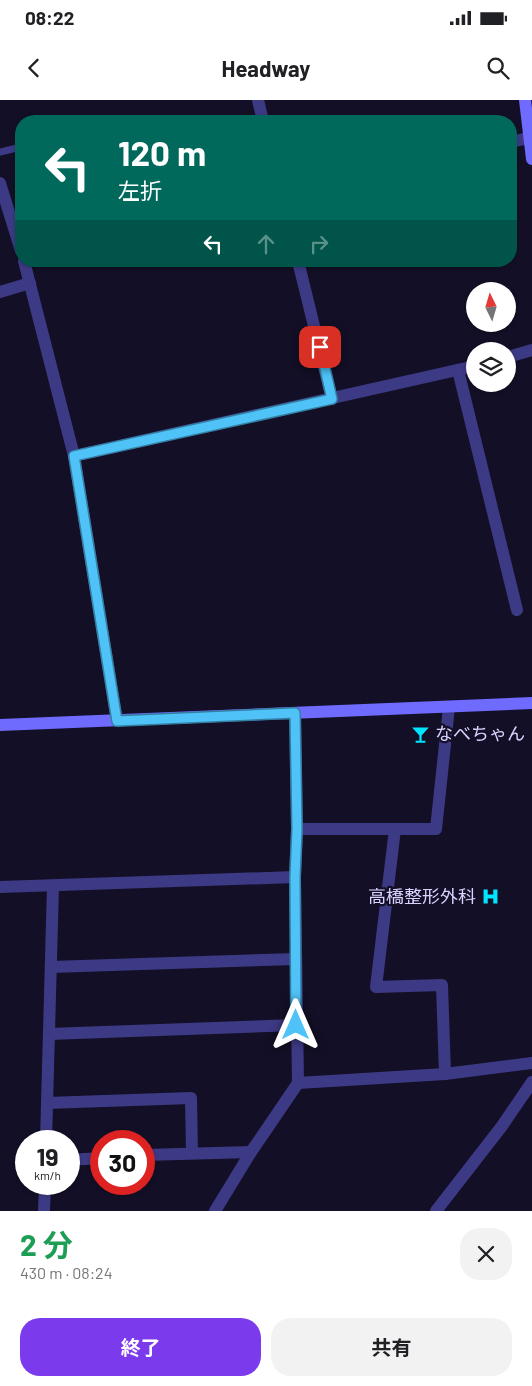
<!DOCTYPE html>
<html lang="ja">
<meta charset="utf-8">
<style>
:root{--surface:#fff;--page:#f2f2f2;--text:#202124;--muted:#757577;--accent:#7c3aed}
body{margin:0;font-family:Barlow,"Noto Sans JP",sans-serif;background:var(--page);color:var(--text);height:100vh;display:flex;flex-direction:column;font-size:19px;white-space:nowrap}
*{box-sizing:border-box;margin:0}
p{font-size:16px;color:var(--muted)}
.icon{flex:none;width:28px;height:28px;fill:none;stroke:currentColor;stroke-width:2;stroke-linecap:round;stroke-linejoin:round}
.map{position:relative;height:1111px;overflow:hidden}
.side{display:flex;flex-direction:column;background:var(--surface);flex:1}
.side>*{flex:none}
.hud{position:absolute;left:15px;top:15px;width:502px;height:152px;border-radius:20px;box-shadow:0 1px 4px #0004;background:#00695c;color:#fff;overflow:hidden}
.needle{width:32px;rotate:355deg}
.fabs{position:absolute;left:466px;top:182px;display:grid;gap:10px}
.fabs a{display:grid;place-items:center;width:50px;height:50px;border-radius:50%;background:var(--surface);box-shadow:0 1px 4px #0004;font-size:25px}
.speed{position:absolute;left:15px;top:1030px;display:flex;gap:10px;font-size:25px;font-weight:700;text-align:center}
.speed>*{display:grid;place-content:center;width:65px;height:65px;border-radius:50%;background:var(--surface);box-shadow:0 1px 4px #0004;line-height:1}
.speed small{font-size:12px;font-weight:400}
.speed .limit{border:8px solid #d22;background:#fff;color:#111}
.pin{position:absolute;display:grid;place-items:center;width:42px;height:42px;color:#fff;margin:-21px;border-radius:10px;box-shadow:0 2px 8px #0006}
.me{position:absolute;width:55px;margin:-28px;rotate:0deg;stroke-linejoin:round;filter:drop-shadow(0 0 4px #0008)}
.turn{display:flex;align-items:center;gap:18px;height:105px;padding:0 20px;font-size:22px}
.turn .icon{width:65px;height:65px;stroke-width:2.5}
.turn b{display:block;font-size:35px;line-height:42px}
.lanes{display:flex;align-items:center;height:48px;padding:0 20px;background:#0003;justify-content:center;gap:25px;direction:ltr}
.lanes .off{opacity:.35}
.round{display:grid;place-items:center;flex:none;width:52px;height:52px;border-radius:20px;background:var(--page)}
.head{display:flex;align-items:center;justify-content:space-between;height:85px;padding:0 20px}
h1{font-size:30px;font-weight:700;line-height:38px;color:#1e9e55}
.cta{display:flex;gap:10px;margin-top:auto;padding:10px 20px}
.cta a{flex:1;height:58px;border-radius:20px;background:var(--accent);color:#fff;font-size:20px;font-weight:700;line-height:58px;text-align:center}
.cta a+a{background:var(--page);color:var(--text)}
.status{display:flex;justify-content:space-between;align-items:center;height:35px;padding:0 25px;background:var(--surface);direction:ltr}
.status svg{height:14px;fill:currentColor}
header{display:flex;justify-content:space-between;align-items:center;height:65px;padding:0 20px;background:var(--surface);font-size:22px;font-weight:700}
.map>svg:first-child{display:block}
</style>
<div class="status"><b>08:22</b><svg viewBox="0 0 49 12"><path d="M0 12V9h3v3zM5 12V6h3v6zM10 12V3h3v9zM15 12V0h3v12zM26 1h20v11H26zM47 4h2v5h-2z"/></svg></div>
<header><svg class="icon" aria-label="back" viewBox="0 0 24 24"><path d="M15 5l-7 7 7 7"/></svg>Headway<svg class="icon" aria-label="search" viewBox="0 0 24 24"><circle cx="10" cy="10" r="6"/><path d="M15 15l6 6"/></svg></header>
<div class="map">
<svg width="532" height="1111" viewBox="0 0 532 1111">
<rect width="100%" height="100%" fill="#130f26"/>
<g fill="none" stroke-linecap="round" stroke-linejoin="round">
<g stroke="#3d3a85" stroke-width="7">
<polyline points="118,21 127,19"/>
<polyline points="0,52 21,47"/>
</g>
<g stroke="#3d3a85" stroke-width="12">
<polyline points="258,0 263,21"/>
<polyline points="511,42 532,37"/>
<polyline points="0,83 21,151"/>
<polyline points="24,161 74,356 117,621"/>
<polyline points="298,161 332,299"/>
<polyline points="0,192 30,183"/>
<polyline points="508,257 532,250"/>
<polyline points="458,270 517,510"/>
<polyline points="74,356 475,266"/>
<polyline points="297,729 436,729 449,607"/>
<polyline points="395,729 376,887 442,885 445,974"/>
<polyline points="0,787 295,777"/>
<polyline points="51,867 296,859"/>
<polyline points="49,934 296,925"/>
<polyline points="298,983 445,974 532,963"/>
<polyline points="47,1003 191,998 192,1053"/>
<polyline points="46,1041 53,786"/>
<polyline points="144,1055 251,1052"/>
<polyline points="69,1060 101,1058"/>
<polyline points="44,1111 45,1084"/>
<polyline points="215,1111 251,1052 298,983 295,777 297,729 295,613"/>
<polyline points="436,1111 502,1026 532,982"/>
</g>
<g stroke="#6f6bff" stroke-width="12">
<polyline points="525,0 532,59"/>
<polyline points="0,625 532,603"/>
</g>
</g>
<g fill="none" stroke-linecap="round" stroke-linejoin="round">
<defs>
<polyline id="route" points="296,925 295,777 297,729 295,613 117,621 74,356 332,299 320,247"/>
</defs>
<use href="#route" stroke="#337fa1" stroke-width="12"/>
<use href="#route" stroke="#4fc3f7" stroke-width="9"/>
</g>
<defs>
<symbol id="bar-bare" viewBox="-9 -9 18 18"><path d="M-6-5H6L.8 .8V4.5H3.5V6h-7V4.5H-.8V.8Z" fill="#00e5ff" stroke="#130f26" stroke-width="2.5" paint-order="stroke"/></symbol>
<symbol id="hospital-bare" viewBox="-9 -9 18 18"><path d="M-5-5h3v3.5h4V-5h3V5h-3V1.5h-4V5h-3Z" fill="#00e5ff" stroke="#130f26" stroke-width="2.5" paint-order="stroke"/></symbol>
</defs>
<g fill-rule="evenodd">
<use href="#bar-bare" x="408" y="622" width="25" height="25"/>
<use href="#hospital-bare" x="478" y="784" width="25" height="25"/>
</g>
<g text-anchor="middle" stroke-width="4.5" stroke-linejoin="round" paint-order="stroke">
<g font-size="18" fill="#d9d4ff" stroke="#130f26" text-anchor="start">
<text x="435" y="640">なべちゃん</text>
<text x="476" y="803" text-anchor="end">高橋整形外科</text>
</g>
</g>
</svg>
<div class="fabs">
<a><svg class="needle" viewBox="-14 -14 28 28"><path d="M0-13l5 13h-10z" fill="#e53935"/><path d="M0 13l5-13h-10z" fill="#757577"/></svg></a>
<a><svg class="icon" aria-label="layers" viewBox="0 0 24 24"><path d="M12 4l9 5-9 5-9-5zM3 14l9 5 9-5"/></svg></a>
</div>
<div class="speed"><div>19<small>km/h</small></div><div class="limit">30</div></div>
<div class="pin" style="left:320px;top:247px;background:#d93025"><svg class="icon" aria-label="arrive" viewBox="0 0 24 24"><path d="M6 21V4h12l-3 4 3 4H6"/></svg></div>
<svg class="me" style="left:296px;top:925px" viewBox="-20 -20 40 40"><path d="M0-17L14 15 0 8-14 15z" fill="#4fc3f7" stroke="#fff" stroke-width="4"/></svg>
<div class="hud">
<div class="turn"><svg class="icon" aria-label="left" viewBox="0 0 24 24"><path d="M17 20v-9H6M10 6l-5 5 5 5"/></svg><div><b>120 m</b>左折</div></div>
<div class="lanes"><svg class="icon" aria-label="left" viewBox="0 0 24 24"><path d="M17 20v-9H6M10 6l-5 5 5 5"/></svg><svg class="icon off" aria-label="ahead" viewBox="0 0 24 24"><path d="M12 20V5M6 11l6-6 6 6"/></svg><svg class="icon off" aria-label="right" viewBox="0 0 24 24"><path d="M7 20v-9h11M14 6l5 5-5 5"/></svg></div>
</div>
</div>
<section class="side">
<div class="head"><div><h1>2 分</h1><p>430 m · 08:24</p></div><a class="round"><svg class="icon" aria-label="close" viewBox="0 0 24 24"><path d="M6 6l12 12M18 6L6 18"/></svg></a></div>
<div class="cta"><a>終了</a><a>共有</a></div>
</section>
